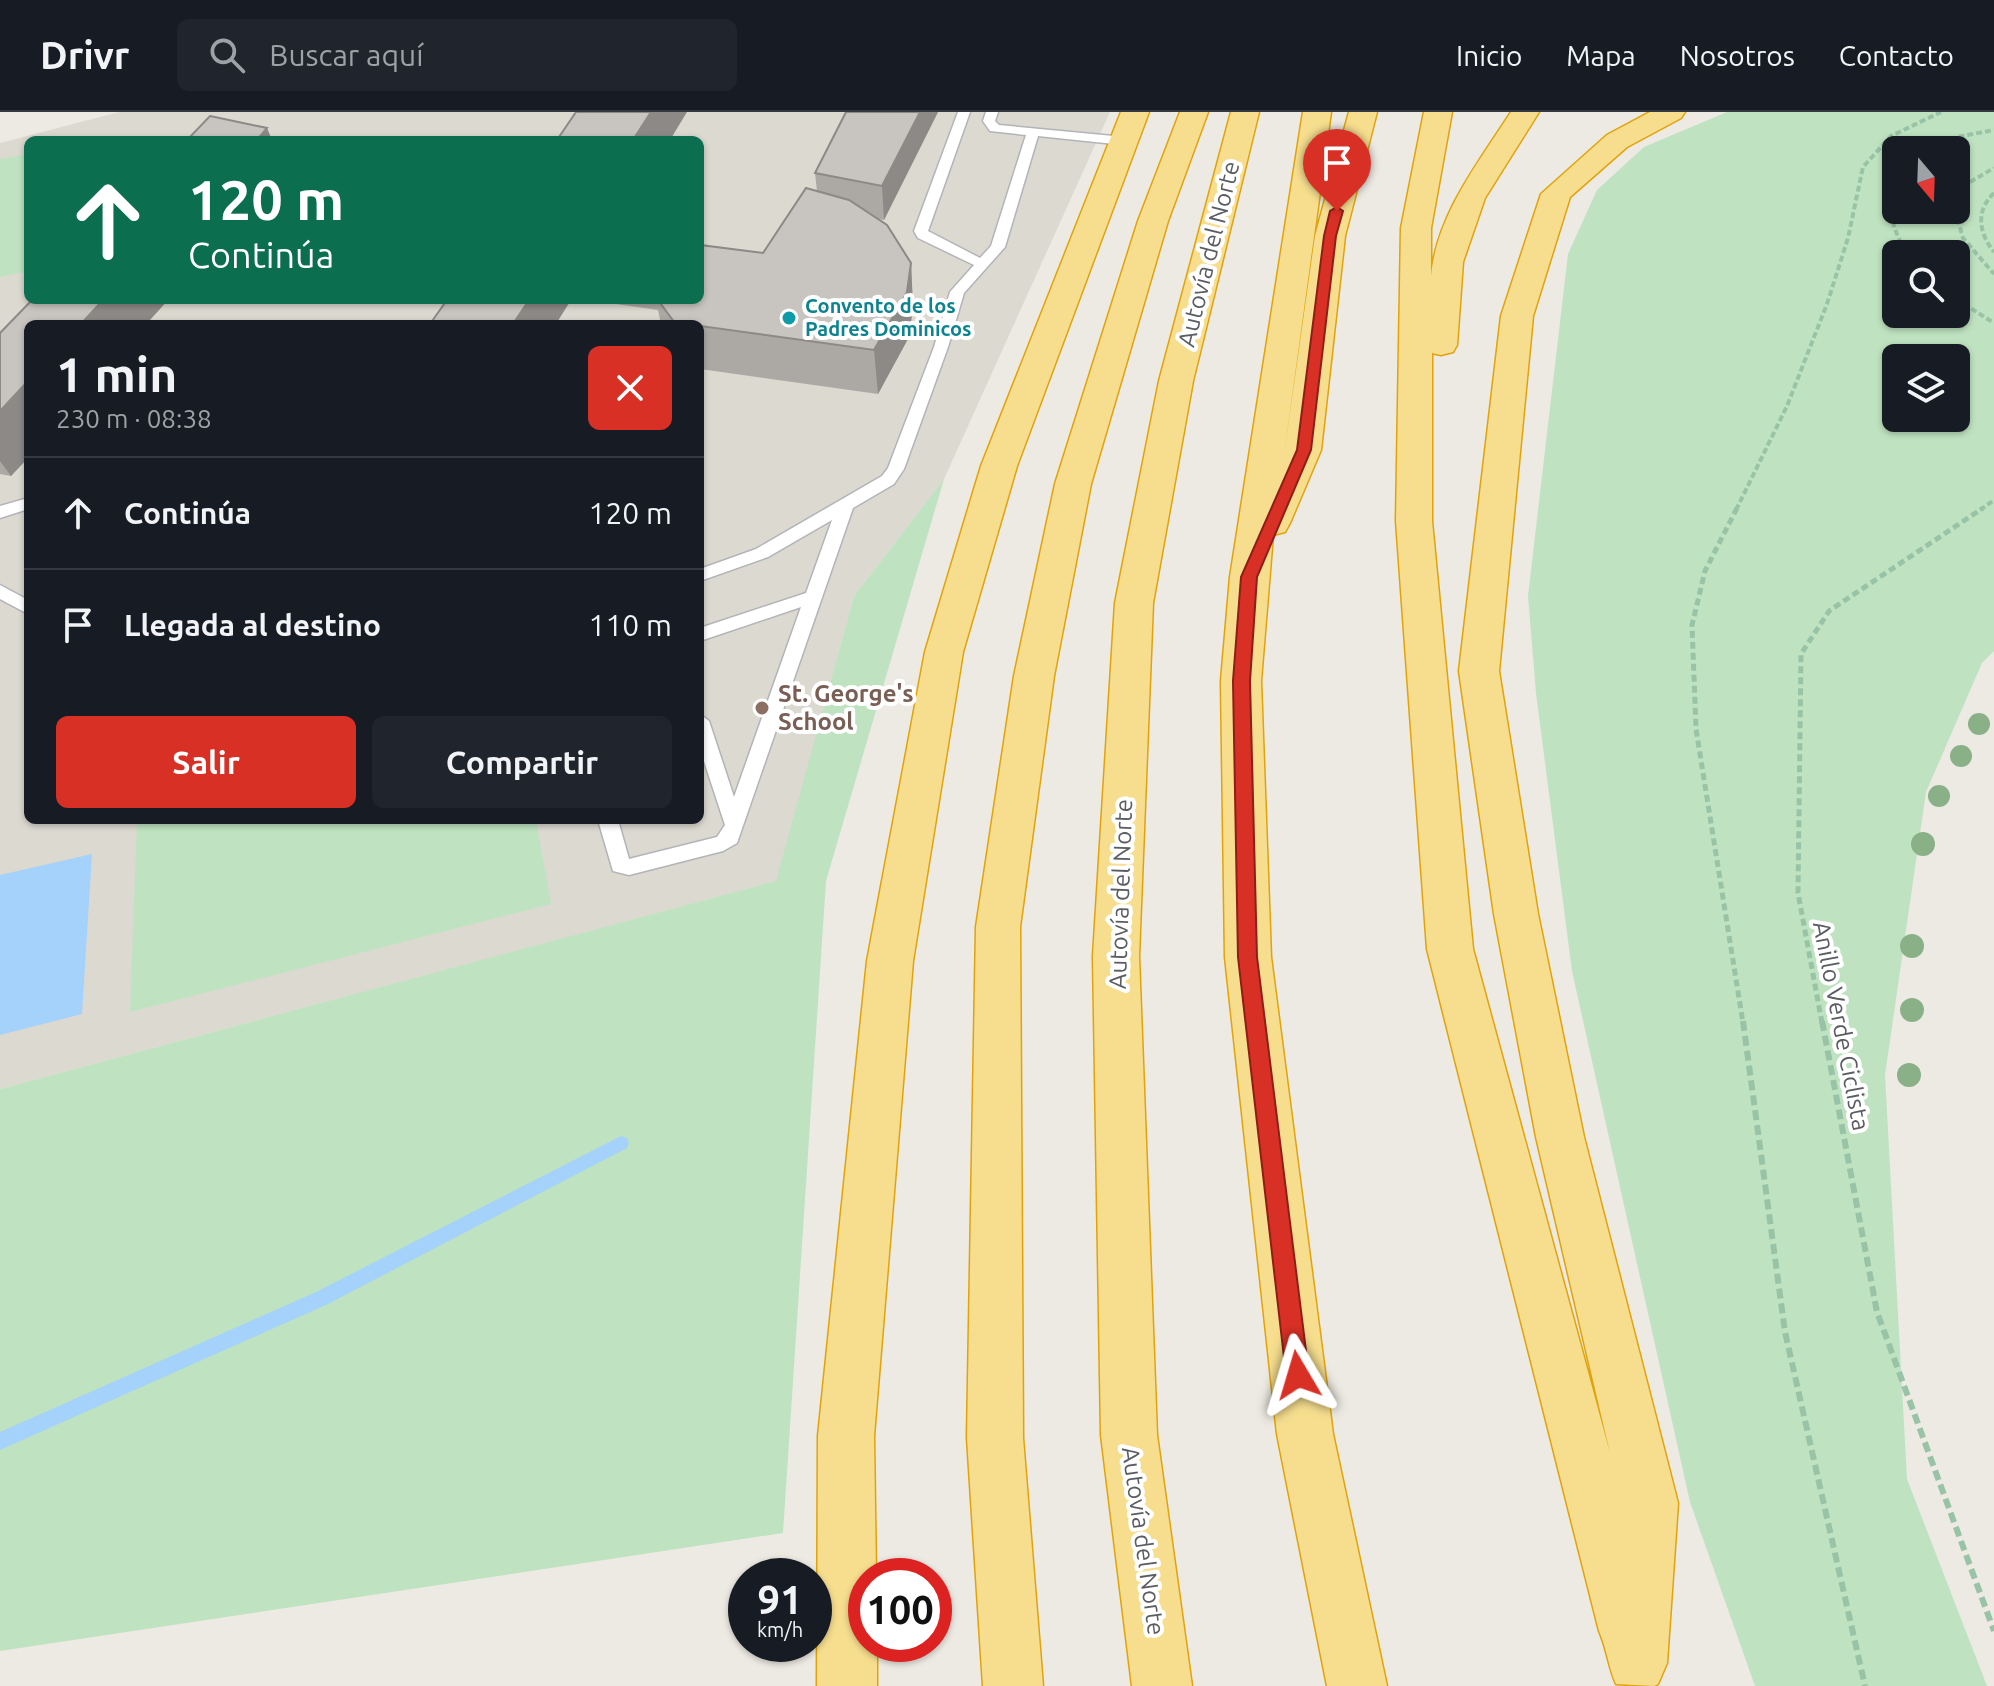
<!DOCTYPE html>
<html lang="es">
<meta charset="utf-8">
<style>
:root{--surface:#171b24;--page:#20242c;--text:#f1f3f6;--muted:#9ea1a6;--line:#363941;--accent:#d93025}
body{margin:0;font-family:Ubuntu,sans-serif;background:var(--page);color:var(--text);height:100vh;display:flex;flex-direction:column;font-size:30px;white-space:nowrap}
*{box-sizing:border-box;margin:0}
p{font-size:26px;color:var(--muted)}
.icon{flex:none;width:44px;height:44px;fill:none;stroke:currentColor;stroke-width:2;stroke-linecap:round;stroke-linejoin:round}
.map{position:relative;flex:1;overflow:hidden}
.side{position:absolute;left:24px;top:208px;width:680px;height:504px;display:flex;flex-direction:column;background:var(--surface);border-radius:12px;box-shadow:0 2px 6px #0004}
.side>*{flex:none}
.top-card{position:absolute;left:24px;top:24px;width:680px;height:168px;border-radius:12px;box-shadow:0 2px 6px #0004;background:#0b6e4f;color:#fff;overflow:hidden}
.needle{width:52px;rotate:161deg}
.buttons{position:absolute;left:1882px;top:24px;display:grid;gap:16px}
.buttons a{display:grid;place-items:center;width:88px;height:88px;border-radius:12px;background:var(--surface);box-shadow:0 2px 6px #0004;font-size:40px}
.speed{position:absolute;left:728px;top:1446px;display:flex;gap:16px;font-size:40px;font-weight:700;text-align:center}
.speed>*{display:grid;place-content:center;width:104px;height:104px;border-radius:50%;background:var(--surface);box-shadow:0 2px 6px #0004;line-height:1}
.speed small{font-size:20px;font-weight:400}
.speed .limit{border:12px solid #d22;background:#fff;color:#111}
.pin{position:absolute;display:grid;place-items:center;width:68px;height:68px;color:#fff;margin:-82px -34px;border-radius:50% 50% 50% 0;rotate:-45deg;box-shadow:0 0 8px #0007}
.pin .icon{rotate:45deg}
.me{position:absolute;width:88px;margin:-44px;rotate:353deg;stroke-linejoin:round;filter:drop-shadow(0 0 6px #0008)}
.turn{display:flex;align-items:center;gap:28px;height:168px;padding:0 32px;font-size:36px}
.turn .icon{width:104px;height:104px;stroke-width:2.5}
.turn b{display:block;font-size:56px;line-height:68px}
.round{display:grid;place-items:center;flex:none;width:84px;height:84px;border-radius:12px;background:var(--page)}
.headline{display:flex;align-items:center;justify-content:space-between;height:136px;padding:0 32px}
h1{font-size:48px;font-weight:700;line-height:60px}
.primary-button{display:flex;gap:16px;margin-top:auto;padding:16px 32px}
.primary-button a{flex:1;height:92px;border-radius:12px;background:var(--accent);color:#fff;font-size:32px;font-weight:700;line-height:92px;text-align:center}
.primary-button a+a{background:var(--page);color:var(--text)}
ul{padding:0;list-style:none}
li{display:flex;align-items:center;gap:24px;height:112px;padding:0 32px;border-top:2px solid var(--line)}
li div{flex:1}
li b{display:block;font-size:30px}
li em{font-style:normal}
header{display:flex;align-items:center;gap:48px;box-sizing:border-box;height:112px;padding:0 40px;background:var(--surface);border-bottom:2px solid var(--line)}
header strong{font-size:38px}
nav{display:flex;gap:44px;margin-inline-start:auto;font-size:28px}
.search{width:560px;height:72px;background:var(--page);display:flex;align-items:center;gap:20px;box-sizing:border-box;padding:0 28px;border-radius:12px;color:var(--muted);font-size:30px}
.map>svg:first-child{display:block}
</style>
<header>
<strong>Drivr</strong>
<div class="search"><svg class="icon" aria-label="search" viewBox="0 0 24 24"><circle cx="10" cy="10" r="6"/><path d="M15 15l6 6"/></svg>Buscar aquí</div>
<nav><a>Inicio</a><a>Mapa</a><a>Nosotros</a><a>Contacto</a></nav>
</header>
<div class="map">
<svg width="1994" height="1574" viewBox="0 0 1994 1574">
<rect width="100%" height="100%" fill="#eceae2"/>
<path fill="#dcd9d0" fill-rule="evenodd" d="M119 0H1110L944 367 854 484 777 769 0 977V31ZM28 28H700V188H28ZM28 212H700V708H28Z"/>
<g fill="#bfe3c0" fill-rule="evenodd">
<path d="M1727 0H1994V539L1982 551 1926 680 1885 963 1907 1367 1987 1574H1755L1690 1390 1572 859 1536 581 1528 484 1568 142 1597 78 1644 35ZM1896 38H1956V98H1896ZM1896 142H1956V202H1896ZM1896 246H1956V306H1896Z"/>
<polygon points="28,42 28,159 0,165 0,47"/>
<polygon points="944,367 826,769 783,1421 0,1539 0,977 776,769 854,484"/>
<polygon points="137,708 536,708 551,792 130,900"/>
</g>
<polygon fill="#a4d2fa" points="92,742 82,902 0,923 0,763"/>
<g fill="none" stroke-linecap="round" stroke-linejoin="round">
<polygon fill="#a4d2fa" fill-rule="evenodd" points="621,1024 627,1026 629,1031 627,1036 328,1192 0,1338 0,1320 316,1180"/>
<defs>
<g id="service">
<polygon points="958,0 970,0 928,119 980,146 991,134 1026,23 990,19 983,9 986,0 998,0 995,9 999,13 1124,25 1130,29 1124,33 1038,24 1005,135 964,181 948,235 904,357 894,372 853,396 737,731 723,739 629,763 613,759 598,708 618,708 629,747 717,725 725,713 700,637 700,602 709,609 734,685 801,495 700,529 700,516 806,481 832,408 768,445 700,469 700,457 756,437 882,364 888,356 934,235 950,180 974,153 918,126 914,119"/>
<polygon points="28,386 28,397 0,406 0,394"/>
<polygon points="0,473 28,488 28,502 0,487"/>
</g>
<g id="motorway">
<polygon points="1121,0 1149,0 1017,354 963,540 913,849 874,1324 876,1464 866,1464 866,1532 877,1532 877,1574 817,1574 818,1324 867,849 925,540 981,354"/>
<polygon points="1180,0 1208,0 1168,109 1091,372 1054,564 1020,815 1023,1326 1043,1574 983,1574 967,1326 976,815 1014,564 1055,372 1138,109"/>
<polygon points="1231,0 1259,0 1193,269 1153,491 1139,844 1157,1323 1192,1574 1132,1574 1101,1323 1093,844 1115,491 1159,269"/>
<polygon points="1303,0 1331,0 1284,343 1315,124 1349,0 1377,0 1345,124 1321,338 1290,411 1285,420 1273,423 1261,569 1271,845 1333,1322 1387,1574 1327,1574 1277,1322 1225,845 1221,569 1230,465"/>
<path d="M1424 0H1452L1431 116V164C1437 102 1479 50 1511 0H1539L1485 86 1463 150 1457 233 1453 240 1441 243 1432 241V409L1473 837 1610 1341 1536 1025 1494 802 1459 559 1501 204 1541 82 1607 23 1650 0H1685L1681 6 1627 35 1570 85 1533 204 1499 559 1538 802 1584 1025 1678 1391 1667 1551 1658 1572 1654 1574 1616 1572C1608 1554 1607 1537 1599 1519L1427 837 1396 409 1401 116Z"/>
</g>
</defs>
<use href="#service" stroke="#b2b4b8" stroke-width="3"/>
<use href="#motorway" stroke="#e1a30d" stroke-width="3"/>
<g stroke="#99c3a6" stroke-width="4" stroke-dasharray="6 3" stroke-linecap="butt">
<polyline points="1925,38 1957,25 1994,18"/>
<path d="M1896 65C1886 94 1891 117 1908 142"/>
<path d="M1994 81C1975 99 1979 121 1994 140"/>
<polyline points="1956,93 1970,70 1994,56"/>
<polyline points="1955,98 1963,126 1994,162"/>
<polyline points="1956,187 1994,211"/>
<polyline points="1736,398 1787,294 1827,192 1848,126 1863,55 1891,24 1941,0"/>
<polyline points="1980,398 1994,388"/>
</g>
<g stroke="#99c3a6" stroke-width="5" stroke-dasharray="7 4" stroke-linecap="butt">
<polyline points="1737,396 1705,459 1692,513 1696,617 1743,911"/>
<polyline points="1822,911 1798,781 1801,542 1829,499 1983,396"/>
</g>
<g stroke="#99c3a6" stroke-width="6" stroke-dasharray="10 5" stroke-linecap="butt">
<polyline points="1743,909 1785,1220 1865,1574"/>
<polyline points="1822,909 1877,1200 1994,1519"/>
</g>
<use href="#service" fill="#fff" fill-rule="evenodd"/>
<use href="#motorway" fill="#f6de8e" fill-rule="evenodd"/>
</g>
<g fill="#8ab088">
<circle cx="1979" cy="612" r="11"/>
<circle cx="1961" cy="644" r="11"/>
<circle cx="1939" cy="684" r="11"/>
<circle cx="1923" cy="732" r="12"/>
<circle cx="1912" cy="834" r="12"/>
<circle cx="1912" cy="898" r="12"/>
<circle cx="1909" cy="963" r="12"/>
</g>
<g fill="#aca9a4">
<polygon points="938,0 884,108 878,107 911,151 913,195 909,225 878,282 700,257 700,212 661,212 658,198 588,188 700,188 763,141 817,79 815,61"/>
<polygon points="32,188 168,188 11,364 0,362 0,221"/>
</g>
<g fill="#8c8986">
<polygon points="651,0 687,0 670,28 633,28"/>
<polygon points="920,0 938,0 884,108 882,74"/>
<polygon points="267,16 272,28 257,28"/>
<polygon points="911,151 913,195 909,225 878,282 874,238"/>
<polygon points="103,188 168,188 146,212 81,212"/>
<polygon points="529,188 571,188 556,212 513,212"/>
<polygon points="28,269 28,346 11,364 0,349 0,299"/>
</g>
<g fill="#c8c4bf" stroke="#8c8986" stroke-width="2">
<polygon points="576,0 651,0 633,28 557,28"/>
<polygon points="846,0 920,0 882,74 815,61"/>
<polygon points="210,4 267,16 257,28 187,28"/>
<polygon points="806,76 849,88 887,113 911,151 907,180 874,238 700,214 700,212 675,211 658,188 700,188 700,133 763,141"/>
<polygon points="32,188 103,188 81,212 28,212 28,269 0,299 0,221"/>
<polygon points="447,188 529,188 513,212 430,212"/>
</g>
<polygon fill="#d93025" stroke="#8d1f18" stroke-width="2" points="1337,95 1343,99 1336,124 1311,338 1257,465 1250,569 1257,845 1309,1263 1305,1270 1298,1274 1290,1270 1286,1263 1238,845 1233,569 1241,465 1297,338 1324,124 1330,99"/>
<circle fill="#0f9aa8" stroke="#fff" stroke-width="3" cx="789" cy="206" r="8"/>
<circle fill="#8d6e63" stroke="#fff" stroke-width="3" cx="762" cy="596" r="8"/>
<g text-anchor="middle" stroke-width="8" stroke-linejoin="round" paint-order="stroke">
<g font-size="20" font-weight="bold" fill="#0d838f" stroke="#fff" text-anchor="start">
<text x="805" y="201">Convento de los<tspan x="805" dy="23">Padres Dominicos</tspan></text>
</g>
<g font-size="24" fill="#5a5d62" stroke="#fff">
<text transform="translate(1209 142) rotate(-76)" y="8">Autovía del Norte</text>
<text transform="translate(1121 782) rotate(-88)" y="8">Autovía del Norte</text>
<text transform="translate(1841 914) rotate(79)" y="8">Anillo Verde Ciclista</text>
<text transform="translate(1143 1429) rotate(82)" y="8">Autovía del Norte</text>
</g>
<g font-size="24" font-weight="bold" fill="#785e54" stroke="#fff" text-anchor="start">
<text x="778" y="590">St. George's<tspan x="778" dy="28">School</tspan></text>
</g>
</g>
</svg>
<div class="buttons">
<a><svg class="needle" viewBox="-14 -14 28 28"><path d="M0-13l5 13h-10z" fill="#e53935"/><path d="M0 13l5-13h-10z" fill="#9ea1a6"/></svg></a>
<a><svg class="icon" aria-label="search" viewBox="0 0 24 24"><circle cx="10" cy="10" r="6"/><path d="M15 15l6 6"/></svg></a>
<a><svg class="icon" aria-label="layers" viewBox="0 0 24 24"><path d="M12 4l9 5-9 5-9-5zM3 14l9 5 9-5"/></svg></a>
</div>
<div class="speed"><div>91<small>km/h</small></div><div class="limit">100</div></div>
<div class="pin" style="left:1337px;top:99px;background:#d93025"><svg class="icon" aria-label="arrive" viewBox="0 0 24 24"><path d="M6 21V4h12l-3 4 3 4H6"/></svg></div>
<svg class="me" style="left:1298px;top:1263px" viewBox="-20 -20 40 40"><path d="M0-17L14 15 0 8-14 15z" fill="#d93025" stroke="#fff" stroke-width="4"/></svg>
<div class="top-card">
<div class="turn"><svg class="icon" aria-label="ahead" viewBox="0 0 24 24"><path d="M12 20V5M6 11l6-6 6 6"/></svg><div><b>120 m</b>Continúa</div></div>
</div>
<section class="side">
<div class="headline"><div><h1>1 min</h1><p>230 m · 08:38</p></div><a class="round" style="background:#d93025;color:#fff"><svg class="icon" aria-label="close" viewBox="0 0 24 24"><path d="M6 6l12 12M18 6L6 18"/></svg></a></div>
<ul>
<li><svg class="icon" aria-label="ahead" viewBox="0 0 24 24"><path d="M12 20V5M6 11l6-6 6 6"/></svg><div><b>Continúa</b></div><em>120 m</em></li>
<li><svg class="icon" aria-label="arrive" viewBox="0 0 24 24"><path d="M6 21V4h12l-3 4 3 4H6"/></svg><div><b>Llegada al destino</b></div><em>110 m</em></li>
</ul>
<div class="primary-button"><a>Salir</a><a>Compartir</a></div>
</section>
</div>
